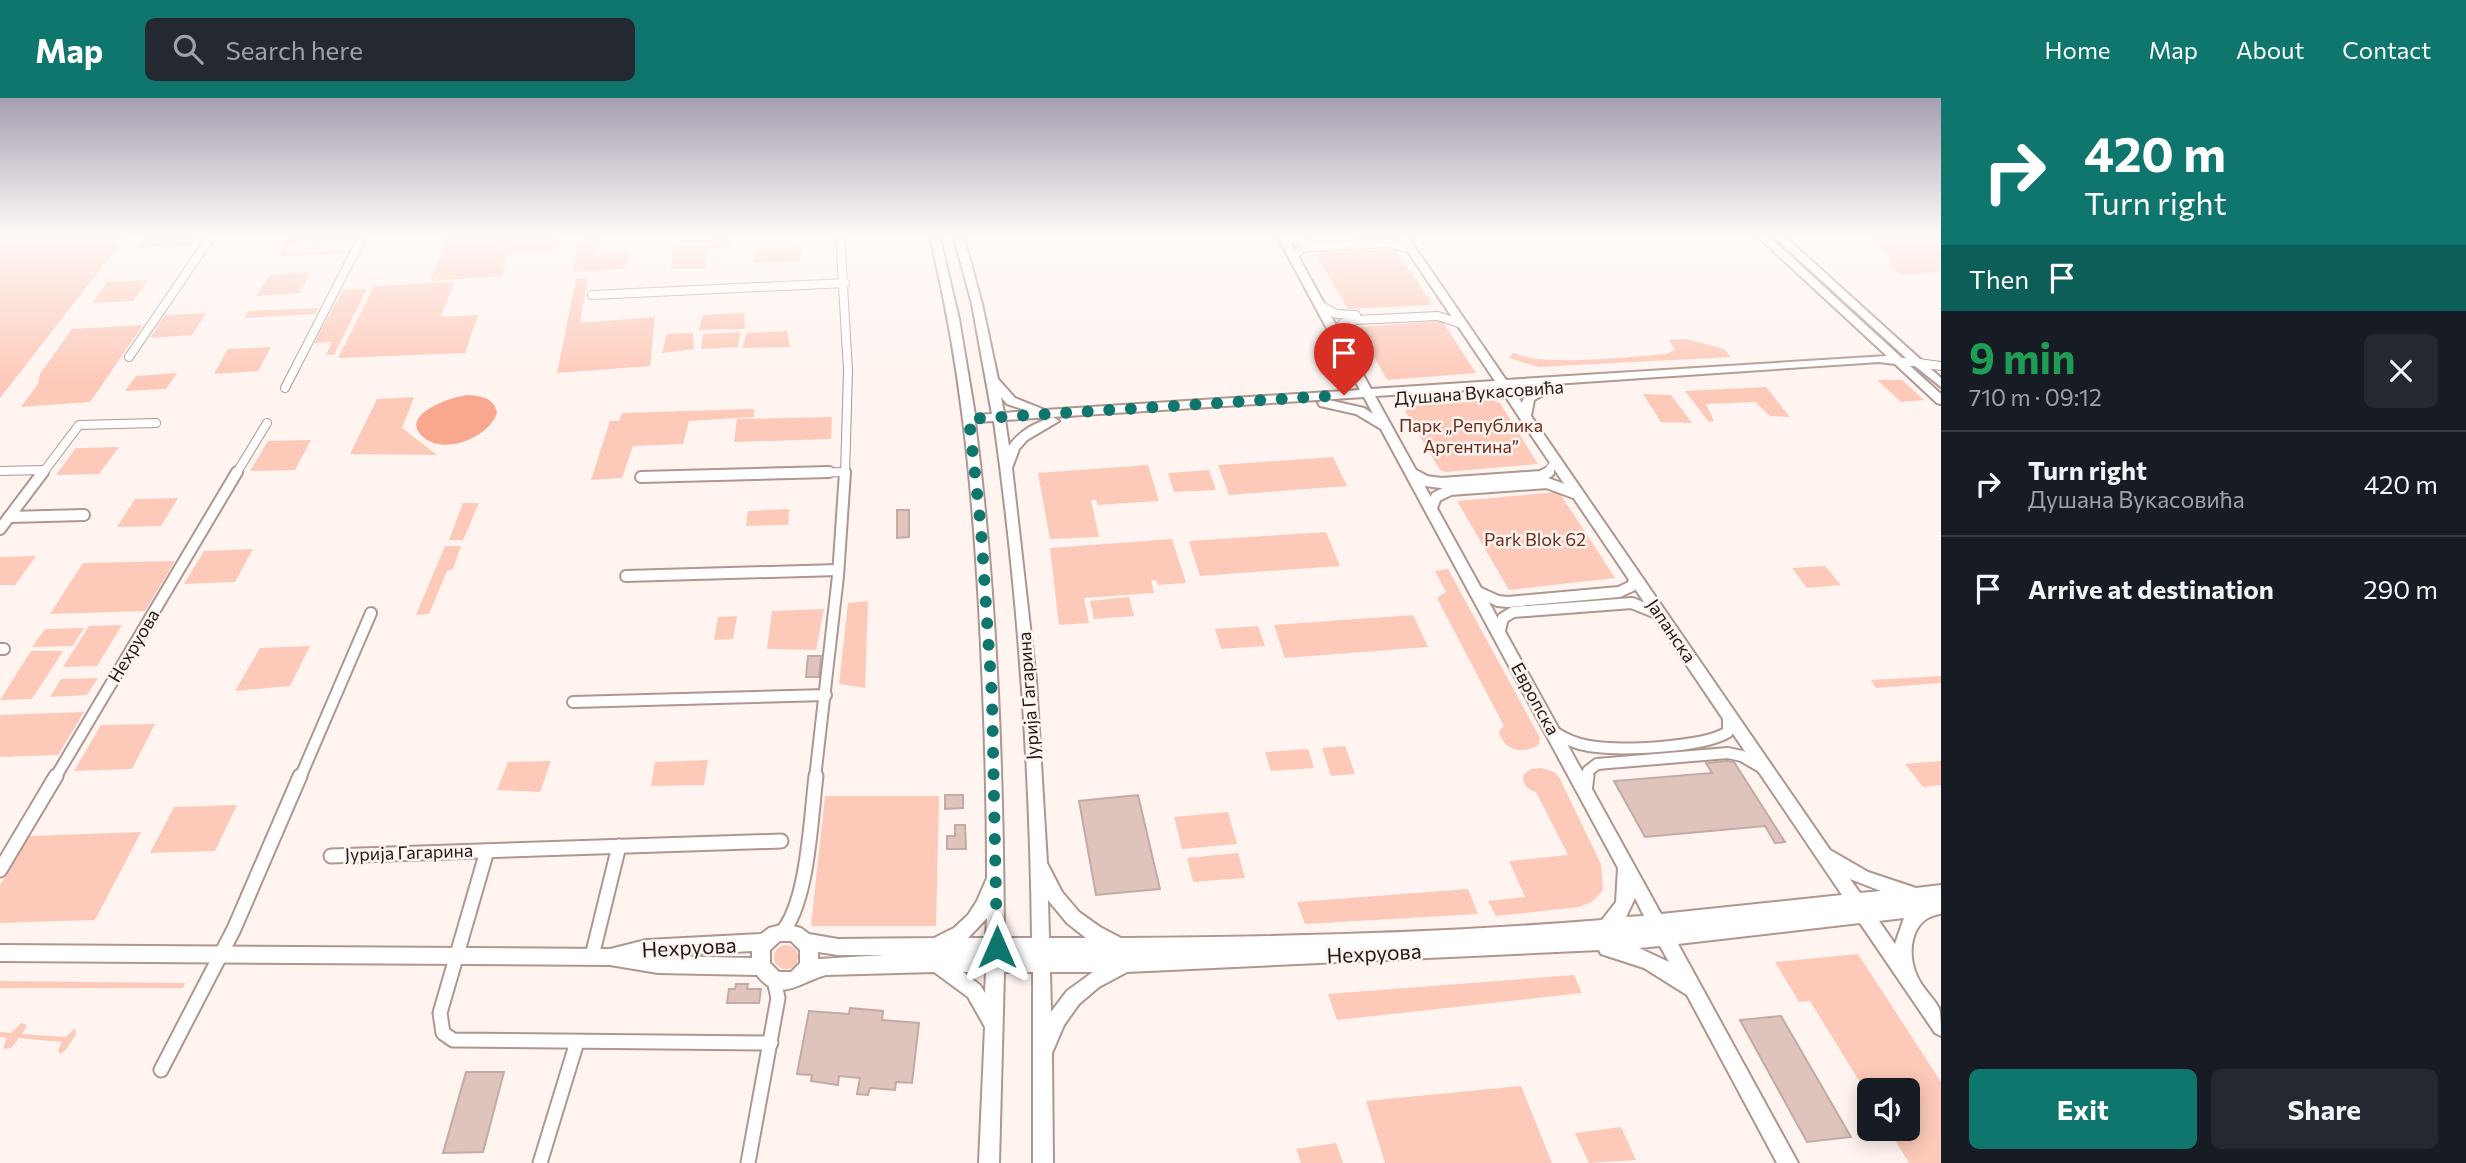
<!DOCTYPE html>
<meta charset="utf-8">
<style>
:root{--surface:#171b24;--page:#242831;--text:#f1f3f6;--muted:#9ea1a6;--line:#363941;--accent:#0f766e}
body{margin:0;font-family:Commissioner,sans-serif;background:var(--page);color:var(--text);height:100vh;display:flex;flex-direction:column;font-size:26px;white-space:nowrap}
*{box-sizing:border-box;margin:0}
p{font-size:23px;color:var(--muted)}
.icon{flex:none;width:38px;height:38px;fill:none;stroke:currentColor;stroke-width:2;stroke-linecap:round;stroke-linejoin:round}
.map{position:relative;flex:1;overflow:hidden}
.details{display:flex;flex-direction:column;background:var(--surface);width:525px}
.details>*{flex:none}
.guide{background:#0f766e;color:#fff;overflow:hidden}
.controls{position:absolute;left:1857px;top:980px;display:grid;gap:14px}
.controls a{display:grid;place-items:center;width:63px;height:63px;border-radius:10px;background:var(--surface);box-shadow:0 4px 18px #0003;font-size:35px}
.pin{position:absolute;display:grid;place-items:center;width:60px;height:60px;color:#fff;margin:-72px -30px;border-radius:50% 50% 50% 0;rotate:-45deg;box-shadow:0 0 7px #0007}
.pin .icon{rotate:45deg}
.me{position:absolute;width:77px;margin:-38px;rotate:0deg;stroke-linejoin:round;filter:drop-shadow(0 0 5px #0008)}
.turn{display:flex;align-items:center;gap:24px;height:147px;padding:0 28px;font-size:32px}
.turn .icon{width:91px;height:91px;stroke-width:2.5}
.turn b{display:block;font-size:49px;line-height:60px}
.then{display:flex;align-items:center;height:66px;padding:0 28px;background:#0003;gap:14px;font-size:26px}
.round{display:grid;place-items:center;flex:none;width:74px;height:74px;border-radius:10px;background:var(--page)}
.overview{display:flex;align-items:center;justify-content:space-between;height:119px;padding:0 28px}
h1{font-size:42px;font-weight:700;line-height:52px;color:#1e9e55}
.action{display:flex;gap:14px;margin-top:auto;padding:14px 28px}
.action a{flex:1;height:80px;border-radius:10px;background:var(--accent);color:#fff;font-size:28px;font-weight:700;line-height:80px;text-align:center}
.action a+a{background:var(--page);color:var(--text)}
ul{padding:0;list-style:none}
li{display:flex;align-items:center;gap:21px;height:105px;padding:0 28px;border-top:2px solid var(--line)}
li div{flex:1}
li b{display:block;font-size:26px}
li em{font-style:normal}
header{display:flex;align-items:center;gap:42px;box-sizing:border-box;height:98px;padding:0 35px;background:var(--accent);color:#fff}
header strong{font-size:33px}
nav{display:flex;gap:38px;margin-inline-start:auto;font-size:24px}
.search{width:490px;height:63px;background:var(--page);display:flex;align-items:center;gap:18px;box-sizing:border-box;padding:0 24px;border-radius:10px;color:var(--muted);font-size:26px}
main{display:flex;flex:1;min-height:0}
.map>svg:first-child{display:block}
</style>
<header>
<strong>Map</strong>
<div class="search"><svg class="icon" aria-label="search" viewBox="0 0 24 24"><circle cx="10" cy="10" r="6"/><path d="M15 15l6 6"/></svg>Search here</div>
<nav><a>Home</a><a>Map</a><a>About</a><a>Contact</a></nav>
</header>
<main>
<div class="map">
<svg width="1941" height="1065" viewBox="0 0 1941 1065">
<rect width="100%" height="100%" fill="#fff4f0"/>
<g fill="#fdc9b9">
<polygon points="0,136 128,136 0,300"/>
<polygon points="147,136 199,136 191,147 136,150"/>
<polygon points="292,136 359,136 356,142 290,145 284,154 352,152 350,155 279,158"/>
<polygon points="450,136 558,136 555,153 508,155 502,178 430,183"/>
<polygon points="582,136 600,136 595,156 629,154 625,171 572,174"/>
<polygon points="715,136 731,136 730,147 708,151 705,171 671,171 674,149 713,147"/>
<polygon points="1767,136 1771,136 1890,246 1888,246"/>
<polygon points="1866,136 1941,136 1941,174 1901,177 1889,168 1890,157"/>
<polygon points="801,149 800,163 754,165 756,151"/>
<polygon points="1391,151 1396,152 1431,204 1430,207 1348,211 1316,157 1319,155"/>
<polygon points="311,174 299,195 256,198 269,177"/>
<polygon points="588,180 580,225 655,219 650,268 557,275 576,181"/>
<polygon points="148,182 133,203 92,205 107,184"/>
<polygon points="454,184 441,219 478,217 465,255 338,260 374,188"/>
<polygon points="367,191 334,257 326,257 332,244 314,245 343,192"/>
<polygon points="319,210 315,216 244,220 248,213"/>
<polygon points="206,215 192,237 150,240 165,217"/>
<polygon points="744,215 745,231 699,232 703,217"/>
<polygon points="1442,223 1476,275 1387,282 1358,229"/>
<polygon points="143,227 90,304 21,309 38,286 40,276 72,231"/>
<polygon points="787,233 790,249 742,250 747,235"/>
<polygon points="740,234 738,249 701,251 703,236"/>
<polygon points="693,235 694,251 662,255 667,236"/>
<path d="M1687 241 1724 251 1731 259 1538 269 1509 260 1514 254C1533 270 1637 258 1666 256L1675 252 1669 242Z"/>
<polygon points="271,249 258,273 214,276 228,251"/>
<polygon points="177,275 166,291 125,293 136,278"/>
<polygon points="1877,282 1902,282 1924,302 1901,304"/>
<polygon points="1766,289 1790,319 1770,318 1755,304 1706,306 1714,323 1709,324 1685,293"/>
<polygon points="1643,296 1671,297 1692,325 1661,324"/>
<polygon points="414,299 402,330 437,357 350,356 377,301"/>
<polygon points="1491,302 1500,305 1538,366 1446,374 1440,372 1405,313 1408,308"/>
<polygon points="754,311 754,319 689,323 683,346 633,348 622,380 591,382 610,323 619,323 622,315"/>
<polygon points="832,319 831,341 734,344 737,321"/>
<polygon points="311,342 295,372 250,373 268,343"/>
<polygon points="119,349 99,376 56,377 76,350"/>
<polygon points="1333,359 1347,388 1229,397 1218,367"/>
<polygon points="1148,367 1159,403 1098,407 1096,402 1091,402 1099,439 1050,441 1038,375"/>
<polygon points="1209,372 1216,392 1174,394 1168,375"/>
<polygon points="1559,394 1615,480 1509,492 1457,403"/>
<polygon points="178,400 161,428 117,429 135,401"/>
<polygon points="463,405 479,405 463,442 449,442"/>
<polygon points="789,411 788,427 746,428 748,413"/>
<polygon points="1326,434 1340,468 1200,478 1189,443"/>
<polygon points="1172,441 1186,485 1158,487 1156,482 1151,482 1154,495 1084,500 1089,525 1059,527 1050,450"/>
<polygon points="445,448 461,448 453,471 447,473 429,516 416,517"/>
<polygon points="253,451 235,484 184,486 204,453"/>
<polygon points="36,458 15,487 0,487 0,459"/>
<polygon points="175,463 145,513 50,516 83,465"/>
<polygon points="1825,468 1841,487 1807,490 1792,470"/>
<path d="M1448 471 1540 640 1539 646C1524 658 1502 652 1499 633L1504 628 1437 500 1446 494 1435 473Z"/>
<polygon points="1129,499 1134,518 1094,521 1090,503"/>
<polygon points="868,503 865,590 839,586 848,505"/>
<polygon points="824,511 816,552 767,551 772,513"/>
<polygon points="1413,517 1428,549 1285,560 1274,527"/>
<polygon points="737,518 733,541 714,542 718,519"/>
<polygon points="122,527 97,568 63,569 89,528"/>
<polygon points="1258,528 1265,548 1221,551 1215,531"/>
<polygon points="84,530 73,548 32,549 45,531"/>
<polygon points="310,548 290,588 235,593 260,550"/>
<polygon points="31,553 63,553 32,601 0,602"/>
<polygon points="1941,578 1941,585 1876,590 1871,582"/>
<polygon points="98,580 87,597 50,599 61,581"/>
<polygon points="84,614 58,657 0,659 0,617"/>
<polygon points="155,626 132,671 74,673 101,627"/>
<polygon points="1345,648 1355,676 1331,678 1322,650"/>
<polygon points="1308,651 1314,670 1271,673 1265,654"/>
<polygon points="708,662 704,687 651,688 655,664"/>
<polygon points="551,663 540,694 497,692 508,664"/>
<polygon points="1941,663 1941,687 1923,689 1905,666"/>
<path d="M1542 670 1554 674 1559 679 1601 766 1603 792 1592 804 1579 809 1496 818 1488 803 1525 799 1509 763 1568 757 1536 694C1527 692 1521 685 1524 676L1531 671Z"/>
<polygon points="825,698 939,698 936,828 811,828"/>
<polygon points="237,707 215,753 150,755 174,709"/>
<polygon points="1228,714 1237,746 1182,751 1174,719"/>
<polygon points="141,734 95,822 0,825 0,787 29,738"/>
<polygon points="1238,755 1245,780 1193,784 1187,760"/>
<polygon points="1468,791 1478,816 1305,826 1297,804"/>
<circle cx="786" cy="859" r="12"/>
<polygon points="1858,856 1941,984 1941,1065 1909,1065 1888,1031 1908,1031 1908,992 1869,992 1869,999 1810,903 1799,904 1775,864"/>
<polygon points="1574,877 1582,895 1337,922 1328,896"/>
<polygon points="0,883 185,885 183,890 0,890"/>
<polygon points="21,925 27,927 22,936 66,939 75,930 76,936 66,952 60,956 58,953 62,944 19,940 11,950 3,951 7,940 0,939 0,934 11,935"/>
<polygon points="1521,988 1552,1065 1385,1065 1366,1003"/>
<polygon points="1621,1029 1636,1062 1589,1065 1575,1035"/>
<polygon points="1336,1045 1343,1065 1301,1065 1296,1051"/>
</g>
<path fill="#f8a88e" d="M468 297C482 298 494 300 497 315 489 339 445 358 423 339 397 316 454 298 468 297Z"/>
<g fill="#dec4bc" stroke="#c4aaa2" stroke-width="2">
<polygon points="897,412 909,412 909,439 897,440"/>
<polygon points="808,558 821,558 819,579 806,579"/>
<polygon points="1727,663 1734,664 1785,744 1775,745 1765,728 1645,739 1614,683 1712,675 1706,665"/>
<polygon points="945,697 963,697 963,710 945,711"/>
<polygon points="1138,697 1160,791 1096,797 1079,703"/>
<polygon points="955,727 965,727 966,751 947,751 947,738 955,738"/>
<polygon points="736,886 748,886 747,891 761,891 759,905 727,905 729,891 735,891"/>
<polygon points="850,910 883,913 882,922 919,925 912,985 896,984 895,992 870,990 868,997 857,996 860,980 839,978 838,987 811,983 812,977 797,976 809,913 849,916"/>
<polygon points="1781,918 1851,1039 1807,1044 1740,922"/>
<polygon points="466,974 504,974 483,1054 443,1055"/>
</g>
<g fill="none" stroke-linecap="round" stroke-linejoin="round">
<defs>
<g id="street-far2">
<polyline points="840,136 848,273 845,376"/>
<polyline points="1282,139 1310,145"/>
<polyline points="1293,158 1303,150 1312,149 1389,145 1411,151"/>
<polyline points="592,197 845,185"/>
<polyline points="1320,207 1336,216 1356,217"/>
<polyline points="1335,235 1343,225 1356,222 1438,218 1462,226"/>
<polyline points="129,259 213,136"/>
<polyline points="1918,265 1941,268"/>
<polyline points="285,290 364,136"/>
<polyline points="0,373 45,372"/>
<polyline points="42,376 79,327 156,325"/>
<polyline points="236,376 267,325"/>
<polyline points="757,376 845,374"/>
<polyline points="1546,376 1556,363"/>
</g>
<g id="street-far1">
<polyline points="1411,375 1426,383 1441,385 1541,378 1549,374"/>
<polyline points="641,379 829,374"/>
<polyline points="1431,412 1436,399 1450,392 1547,385 1577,396"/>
<polyline points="9,419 84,417"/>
<polyline points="0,431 43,374"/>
<polyline points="626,478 838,472"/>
<polyline points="1476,493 1498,503 1508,504 1619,494 1632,488 1635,480"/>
<polyline points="1499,536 1503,520 1513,514 1632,505 1659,516"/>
<polyline points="0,551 4,551"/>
<polyline points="573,604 826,597"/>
<path d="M1554 634C1565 641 1576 646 1589 648 1619 653 1703 650 1728 634V619"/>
<polyline points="55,680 237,374"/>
<polyline points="300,680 371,515"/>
<polyline points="815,680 838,478 845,374"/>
<polyline points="1587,680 1588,673 1597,666 1728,655 1742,658 1764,671"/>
</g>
<g id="street">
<polyline points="1585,694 1587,678"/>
<polyline points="487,753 440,915 443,935 453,942 771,945"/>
<polyline points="331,758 781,743"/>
<polyline points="0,772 56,678"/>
<path d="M780 836C808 809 811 718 816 678"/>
<polyline points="592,858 619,748"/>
<polyline points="161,972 234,831 300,678"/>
<polyline points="540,1065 577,944"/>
<polyline points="748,1065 778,900 774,882"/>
</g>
<path id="secondary" d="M929 136H939L959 221 975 317 992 316 972 206 953 136H963L982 206 998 281 1015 300 1045 312 1360 292 1276 136H1286L1371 291 1495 283 1396 136H1406L1506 282 1887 258 1755 136H1766L1902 260H1906L1771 136H1782L1941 280V289L1915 268H1910L1941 296V306L1937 305 1895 266 1879 264 1511 289 1522 305 1525 297 1545 288H1553V292L1534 302 1531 318 1830 752 1868 774 1916 790 1941 787V816C1911 819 1906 855 1917 878 1922 890 1933 899 1939 910 1941 918 1941 930 1941 938L1935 935 1860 825 1678 846 1798 1065H1777L1687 897 1644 870 1601 856 1599 852 1127 874 1099 889 1079 906 1064 927 1052 955 1053 1065H1033V874H1004L999 1065H979L985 929 968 899 934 874 826 877C801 883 780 907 757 877L658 875 610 867 0 863V847L610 851 646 842 761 836 769 830 785 826 801 830 809 836 838 841 934 840 954 830 968 817 977 803 987 780C987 690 984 600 979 509 972 383 960 259 929 136ZM1500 290 1521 322 1842 797 1661 816 1375 298ZM1001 299 1007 306 1028 313 1004 315ZM1364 299 1373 316 1364 310 1324 301 1318 305 1320 308 1356 316 1381 331 1618 770 1616 804 1602 822C1442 835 1282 839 1121 840L1100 829 1079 814 1062 794 1047 765 1036 582 1012 370 1019 351 1027 342 1059 323 1053 319C1035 325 1020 332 1009 348L1005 322ZM994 323C1018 494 1030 667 1032 840H1004C1003 668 997 495 975 324ZM1850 781 1881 793 1860 795ZM1635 800 1644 818 1626 819ZM1048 802 1067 825 1086 840H1049ZM987 820 986 840H968ZM1904 820 1895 846 1879 823ZM780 843H791L800 852V865L791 874H779L770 865V852ZM1660 848 1669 864 1639 850ZM752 853V860L662 858ZM818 854 838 857H986H885L818 861ZM963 874H986L985 895 980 887ZM1050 874H1093L1067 893 1051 914Z"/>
</defs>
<use href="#street-far2" stroke="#af968f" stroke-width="10"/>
<use href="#street-far1" stroke="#af968f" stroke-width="14"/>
<use href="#street" stroke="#af968f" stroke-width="17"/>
<use href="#secondary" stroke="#af968f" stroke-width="4"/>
<use href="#street-far2" stroke="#fff" stroke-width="8"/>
<use href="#street-far1" stroke="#fff" stroke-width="10"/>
<use href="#street" stroke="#fff" stroke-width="13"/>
<use href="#secondary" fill="#fff" fill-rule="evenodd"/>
</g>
<linearGradient id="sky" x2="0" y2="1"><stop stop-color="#a59fb2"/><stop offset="0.48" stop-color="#fffaf8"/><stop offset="1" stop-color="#fffaf8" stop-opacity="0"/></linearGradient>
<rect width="1941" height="285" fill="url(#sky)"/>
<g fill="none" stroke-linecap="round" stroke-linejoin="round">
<polyline stroke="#0f766e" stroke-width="12" stroke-dasharray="0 21.6" points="997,849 992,599 981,431 969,321 1344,297"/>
</g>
<g text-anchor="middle" stroke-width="5" stroke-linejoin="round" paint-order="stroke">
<g font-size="18" fill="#211815" stroke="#fff4f0">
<text transform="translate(1479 295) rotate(-4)" y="6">Душана Вукасовића</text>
<text transform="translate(1671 533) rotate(56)" y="6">Јапанска</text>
<text transform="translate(134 548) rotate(-59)" y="6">Нехруова</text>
<text transform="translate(1029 598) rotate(-94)" y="6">Јурија Гагарина</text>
<text transform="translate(1535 601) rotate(61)" y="6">Европска</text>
<text transform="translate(409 755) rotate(-2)" y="6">Јурија Гагарина</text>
</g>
<g font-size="18" fill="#692b17" stroke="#fff4f0">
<text x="1471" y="334">Парк „Република<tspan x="1471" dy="21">Аргентина”</tspan></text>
<text x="1535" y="448">Park Blok 62</text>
</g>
<g font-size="21" fill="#211815" stroke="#fff4f0">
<text transform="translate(689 850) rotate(-3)" y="7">Нехруова</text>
<text transform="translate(1374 856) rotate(-3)" y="7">Нехруова</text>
</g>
</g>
</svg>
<div class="controls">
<a><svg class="icon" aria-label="sound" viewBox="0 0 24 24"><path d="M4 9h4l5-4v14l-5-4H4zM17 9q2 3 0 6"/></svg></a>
</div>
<div class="pin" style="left:1344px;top:297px;background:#d93025"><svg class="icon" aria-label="arrive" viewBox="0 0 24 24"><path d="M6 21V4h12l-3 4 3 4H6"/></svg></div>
<svg class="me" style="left:997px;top:849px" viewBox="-20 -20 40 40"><path d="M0-17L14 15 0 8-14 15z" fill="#0f766e" stroke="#fff" stroke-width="4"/></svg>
</div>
<section class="details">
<div class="guide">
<div class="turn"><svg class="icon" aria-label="right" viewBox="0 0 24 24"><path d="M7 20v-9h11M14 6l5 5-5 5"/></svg><div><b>420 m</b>Turn right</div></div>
<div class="then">Then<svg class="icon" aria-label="arrive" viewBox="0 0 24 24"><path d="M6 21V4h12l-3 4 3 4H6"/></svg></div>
</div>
<div class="overview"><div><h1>9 min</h1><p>710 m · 09:12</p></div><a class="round"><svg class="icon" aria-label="close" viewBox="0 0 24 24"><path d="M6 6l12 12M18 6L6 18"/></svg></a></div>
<ul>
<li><svg class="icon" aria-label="right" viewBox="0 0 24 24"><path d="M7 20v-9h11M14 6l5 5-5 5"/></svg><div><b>Turn right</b><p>Душана Вукасовића</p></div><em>420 m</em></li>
<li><svg class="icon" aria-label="arrive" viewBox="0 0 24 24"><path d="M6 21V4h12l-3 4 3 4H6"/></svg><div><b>Arrive at destination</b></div><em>290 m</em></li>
</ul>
<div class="action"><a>Exit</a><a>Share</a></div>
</section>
</main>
